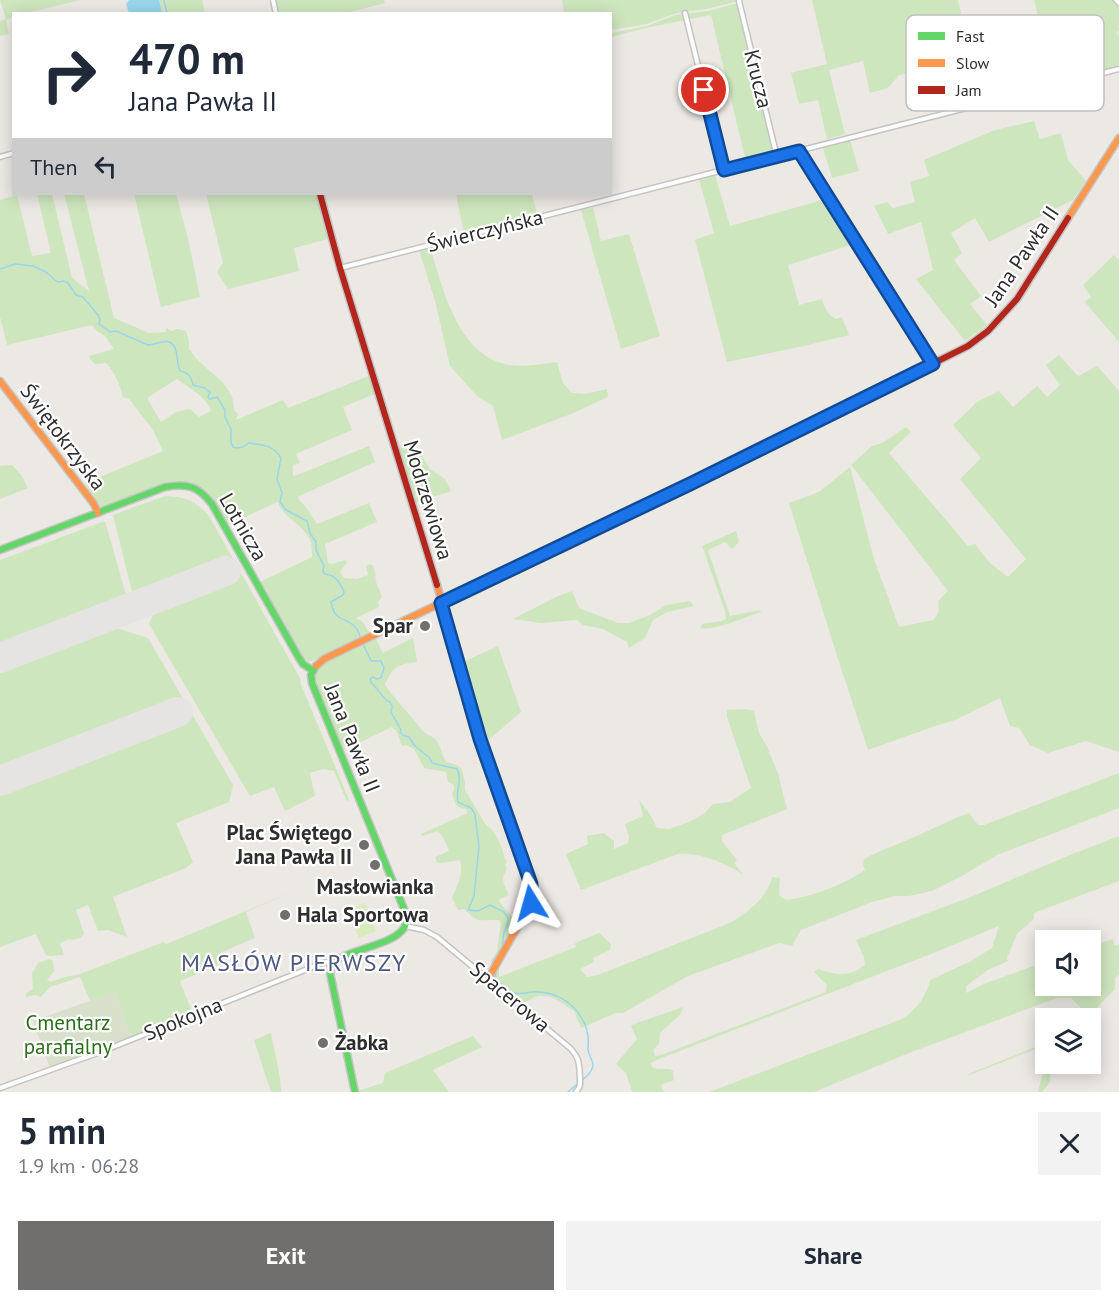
<!DOCTYPE html>
<meta charset="utf-8">
<style>
:root{--surface:#fff;--page:#f2f2f3;--text:#1f2937;--muted:#747a83;--accent:#706f6e}
body{margin:0;font-family:"PT Sans",sans-serif;background:var(--page);color:var(--text);height:100vh;display:flex;flex-direction:column;font-size:22px;white-space:nowrap}
*{box-sizing:border-box;margin:0}
p{font-size:20px;color:var(--muted)}
.icon{flex:none;width:33px;height:33px;fill:none;stroke:currentColor;stroke-width:2;stroke-linecap:round;stroke-linejoin:round}
.map{position:relative;height:1092px;overflow:hidden}
.sheet{display:flex;flex-direction:column;background:var(--surface);flex:1}
.sheet>*{flex:none}
.guide{position:absolute;left:12px;top:12px;width:600px;height:183px;border-radius:0px;box-shadow:0 3px 15px #0003;background:#fff;color:var(--text);overflow:hidden}
.fabs{position:absolute;left:1035px;top:930px;display:grid;gap:12px}
.fabs a{display:grid;place-items:center;width:66px;height:66px;border-radius:0px;background:var(--surface);box-shadow:0 3px 15px #0003;font-size:30px}
.pin{position:absolute;display:grid;place-items:center;width:51px;height:51px;color:#fff;margin:-26px;border:3px solid #fff;border-radius:50%;box-shadow:0 2px 6px #0007}
.me{position:absolute;width:66px;margin:-33px;rotate:352deg;stroke-linejoin:round;filter:drop-shadow(0 0 4px #0008)}
.turn{display:flex;align-items:center;gap:21px;height:126px;padding:0 18px;font-size:27px}
.turn .icon{width:78px;height:78px;stroke-width:2.5}
.turn b{display:block;font-size:42px;line-height:51px}
.then{display:flex;align-items:center;height:57px;padding:0 18px;background:#0003;gap:12px;font-size:22px}
.round{display:grid;place-items:center;flex:none;width:63px;height:63px;border-radius:0px;background:var(--page)}
.headline{display:flex;align-items:center;justify-content:space-between;height:102px;padding:0 18px}
h1{font-size:36px;font-weight:800;line-height:45px}
.button{display:flex;gap:12px;margin-top:auto;padding:12px 18px}
.button a{flex:1;height:69px;border-radius:0px;background:var(--accent);color:#fff;font-size:24px;font-weight:800;line-height:69px;text-align:center}
.button a+a{background:var(--page);color:var(--text)}
.map>svg:first-child{display:block}
</style>
<div class="map">
<svg width="1119" height="1092" viewBox="0 0 1119 1092">
<rect width="100%" height="100%" fill="#ece8e4"/>
<g fill="#cee6be" fill-rule="evenodd">
<polygon points="0,0 81,0 26,13 14,14 13,17 6,20 9,34 0,36 0,21 6,19"/>
<polygon points="159,0 202,0 205,13 162,13"/>
<polygon points="278,0 384,0 385,3 346,13 278,14 276,1"/>
<polygon points="562,0 743,0 706,9 677,13 646,24 611,30 610,14 564,13"/>
<polygon points="812,0 958,0 971,59 899,75 888,88 870,93 863,61 829,70 845,134 827,139 818,100 799,104 791,73 827,64"/>
<polygon points="1034,0 1114,0 1119,7 1119,30 1116,33 1119,36 1119,67 1055,84"/>
<polygon points="739,3 761,90 764,110 774,155 746,162 711,15 650,27 611,37 611,33 647,26 676,15 708,11"/>
<polygon points="1034,121 1040,139 1061,133 1068,160 1086,181 1073,200 989,242 975,218 951,233 962,253 954,260 981,296 970,304 987,325 965,341 916,279 933,270 921,222 888,234 874,206 887,202 893,208 915,202 910,182 929,176 924,160 995,130"/>
<polygon points="850,140 859,171 832,178 823,148"/>
<path d="M715 175 730 226 826 199 854 244 788 265 799 305 822 299C825 309 827 314 836 319L842 317 849 335 808 345 727 362 695 240 714 233 699 179Z"/>
<path d="M37 194H52L72 278 89 291 64 194H84L114 318 149 333 166 332V328L172 331 177 329 186 331 189 341V349C193 354 197 360 202 364 216 377 235 388 234 410L238 414 236 420 283 400 288 408 371 375 377 393 343 407 352 430 296 454 300 463 293 465V476L297 475 369 446 375 462 297 497 308 510 317 524 369 503 377 522 325 544 328 563 333 564 345 560 347 562 340 572 344 578 357 579 368 575 366 566 370 564 373 566 375 571 376 582 382 597 378 602 379 607 356 618 363 622 369 633 310 662C303 659 299 652 295 646L260 582 312 557C312 553 312 547 311 543 306 525 283 519 278 502L227 525C221 515 216 501 208 492 197 481 172 479 158 485 139 491 121 504 101 507L85 483 163 451 153 430 129 399 123 397C120 385 114 371 106 363L95 364 90 359 89 356 114 349 105 336 97 331 92 325 7 345 0 317V200L17 195 32 256 51 253ZM177 379C190 389 205 395 211 411L199 417 190 409 176 412 161 422 147 398Z"/>
<polygon points="134,194 176,194 188,238 200,297 161,307"/>
<polygon points="206,194 317,194 328,239 294,248 299,271 228,289 217,272 223,263"/>
<polygon points="456,194 532,194 537,214 464,233"/>
<polygon points="593,207 601,241 629,234 660,336 621,349 581,210"/>
<path d="M430 247C443 289 458 357 510 365 525 367 542 364 557 362L563 383 572 393 585 394 607 389 608 397 571 414 502 440 493 406 478 397 450 366 435 301 419 250Z"/>
<polygon points="1114,255 1119,261 1119,342 1085,302 1091,297 1083,285"/>
<path d="M1059 355 1078 376 1097 366 1119 391V752L1086 741 1048 753 1030 745 1019 728 1010 726 1000 698 955 720 935 726 868 750 839 662 789 503 819 492 850 467 874 559 899 627 933 620C940 614 939 608 938 601L948 591 851 465 872 446 882 443 906 427 911 432 889 453 968 546 975 544 990 563 1008 577 1026 559 960 479 981 458 953 425 977 402 999 391 1013 407 1037 386 1047 397 1060 385 1046 365Z"/>
<polygon points="412,440 430,469 445,479 451,491 415,503 398,446"/>
<polygon points="12,465 22,476 28,488 0,499 0,466"/>
<path d="M165 496C186 497 195 500 209 516L301 680 300 682 349 800 347 801 345 797 334 771 323 769 310 773 315 796 285 811 274 787 250 796 149 624 154 612 133 596 113 515Z"/>
<polygon points="105,521 127,599 0,647 0,560"/>
<path d="M736 531 739 542 732 549 725 542 708 550 730 616 760 610 761 612C744 617 716 631 700 628L702 624C710 622 719 623 726 619L725 611 702 546Z"/>
<polygon points="572,591 579,608 618,623 629,623 650,615 666,605 690,601 694,606 667,612 653,620 645,638 629,648 627,642 603,629 583,625 577,620 541,623 513,619 556,597"/>
<polygon points="113,627 148,638 233,785 229,802 176,823 193,862 186,868 113,897 127,937 108,930 98,931 88,905 76,910 84,934 80,938 72,940 70,939 60,943 64,955 50,956 46,955 36,934 0,947 0,669"/>
<path d="M413 638 417 662C398 664 392 667 385 685 396 701 410 714 421 729 425 734 432 736 436 740 441 746 442 755 446 762L457 765 461 768 465 781V790L486 825C499 833 501 849 507 862L505 864 507 869C500 880 504 884 509 895L498 900 517 923 495 964 491 961 497 951 501 923 499 920C478 919 480 925 464 909L458 910 452 898C457 886 464 873 460 860L442 863 437 862 435 857 449 851 444 839 438 831 422 836 421 834 468 813 466 809C453 807 457 804 452 794L454 790V785L448 782 446 772 424 768 414 749 406 745 402 746 397 732 392 727 342 751C336 736 311 685 315 672 317 667 321 664 325 662L376 639 383 653Z"/>
<polygon points="498,646 521,712 485,743 461,663"/>
<path d="M746 709 754 711 759 733 767 746 778 774 787 809 722 835V841L737 860 734 863 743 874C724 863 700 852 678 854L581 890 566 854 588 844 587 836 604 833 614 841V849L628 843 629 837 625 824 643 816 639 800 651 816 657 828 669 829 689 822 705 813 713 804 730 802 751 788 727 717V710Z"/>
<path d="M1119 773V808L997 855 960 877 932 891 909 896H895L872 902 801 930 792 946 779 943 688 976 623 1013H616L581 1028 574 1011 554 998 547 996H538L521 1004 492 980 499 967V977L576 947 575 943 599 933 611 944 610 950 593 958 594 962 580 969 587 977 598 975 732 922C748 911 768 898 772 877L780 878 779 895 786 900C814 896 841 886 865 870L863 865 864 859C882 849 902 843 921 834 937 827 952 819 969 813L978 825H984Z"/>
<path d="M1119 836V881L1034 913V919L1017 934 1007 958 1008 961 988 970 966 986V993L986 983 1045 962 1046 986H1090L1091 946 1113 939 1115 946 1119 944V974L1115 978V989L1100 1004 1090 1018H1071L1077 1014 1081 1008 1071 998H1057L909 1053 814 1092H709L902 1019C915 1011 927 996 930 980L971 961 992 948 999 926 931 954 659 1059 651 1063 652 1067 658 1069H670L673 1071 674 1080 661 1085 664 1092H632L626 1073 616 1064 637 1039 631 1026 637 1023 683 1007 680 1015 660 1033 659 1044 653 1050 655 1056 661 1055 826 992 827 985 814 972 819 969C836 976 850 977 865 965L864 957 856 940 973 896 1070 855Z"/>
<polygon points="295,891 246,912 255,938 222,952 225,962 180,981 192,1012 131,1037 115,992 90,1001 80,977 50,987 41,997 35,995 26,997 26,993 33,989 32,973 38,963 50,959 53,961 54,971 47,980 51,982 65,977 80,974 164,942 166,944"/>
<polygon points="271,1033 280,1078 281,1092 271,1092 254,1040"/>
<polygon points="473,1036 482,1047 433,1070 449,1092 357,1092 357,1091 383,1083 385,1073"/>
<path d="M1045 1043 1046 1064H1054L1051 1066 1050 1082 1042 1092H1038C1041 1079 1048 1062 1038 1051L1033 1050 972 1074 966 1075Z"/>
</g>
<polygon fill="#d8e0cc" points="115,992 131,1037 50,1068 33,1021"/>
<polygon fill="#d9eabb" points="365,903 376,931 359,938 348,910"/>
<polygon fill="#99d6ec" points="129,0 159,0 162,13 129,13 126,4"/>
<g fill="none" stroke-linecap="round" stroke-linejoin="round">
<g stroke="#99d6ec" stroke-width="1.5">
<polyline points="164,0 167,14"/>
<path d="M0 269 15 264 33 266 46 272 55 280 58 282 64 281 68 283 76 295 83 297 98 315 100 320 99 324 110 332 116 331 148 345C155 345 162 340 169 342 179 345 176 363 180 371 189 373 191 376 193 385L205 388 210 392 208 397 210 399 217 397 225 410V417L231 429V442L233 447 237 448 243 447 249 443C264 445 273 445 281 458L277 479 282 493 280 502 286 510 307 521 310 533 316 542V550L324 566 323 571 325 574C335 575 340 582 344 592L343 595 331 602C335 624 347 616 356 628 358 630 360 636 361 638"/>
<path d="M362 642 371 661H381L384 668 381 678 377 679 373 677 370 679 371 682 387 701 390 702 392 706 391 712 401 730 400 732 403 735 409 737 415 746 430 758 432 763 457 769C463 780 455 791 458 802L471 808 475 814 479 846 474 896 468 910 478 911 490 905 504 912 508 918V923L504 932 502 947 492 964V967"/>
<path d="M495 971 496 973 495 977 496 980C502 983 508 991 514 993 522 995 530 991 538 992 567 993 591 1018 588 1047 587 1054 593 1059 593 1065 592 1076 576 1084 568 1092"/>
</g>
<g stroke="#e6e4e2" stroke-width="30">
<polyline points="0,658 226,571"/>
<polyline points="0,781 178,712"/>
</g>
<defs>
<g id="street">
<polyline points="273,0 276,14"/>
<polyline points="1116,0 1119,3"/>
<polyline points="739,1 777,157"/>
<polyline points="685,13 724,170"/>
<polyline points="799,151 932,363"/>
<polyline points="0,157 14,153"/>
<polyline points="340,268 1119,69"/>
<path d="M405 926 424 930 437 937 570 1048C580 1059 579 1063 580 1078 580 1085 581 1086 576 1092"/>
<polyline points="0,1088 103,1051 325,962 331,962"/>
</g>
<g id="fast">
<polyline points="566,543 690,484 876,392"/>
<path d="M0 550 165 487C187 483 198 486 212 504L299 658 303 664 312 670"/>
<path d="M316 666 311 675 312 683 406 914C406 919 407 924 404 928 392 946 350 948 331 964L330 973 355 1092"/>
</g>
<g id="slow">
<polyline points="1068,218 1119,138"/>
<polyline points="0,381 94,504 98,513"/>
<polyline points="437,585 480,739 531,884 531,903 488,979"/>
<polyline points="316,666 324,659 566,543"/>
</g>
<g id="jam">
<polyline points="320,194 340,268 437,585"/>
<polyline points="876,392 968,346 988,331 1017,299 1068,218"/>
</g>
</defs>
<use href="#street" stroke="#c5c4c5" stroke-width="7"/>
<use href="#fast" stroke="#c5c4c5" stroke-width="9"/>
<use href="#slow" stroke="#c5c4c5" stroke-width="9"/>
<use href="#jam" stroke="#c5c4c5" stroke-width="9"/>
<use href="#street" stroke="#fcfcfb" stroke-width="4"/>
<use href="#fast" stroke="#63d668" stroke-width="6"/>
<use href="#slow" stroke="#ff974d" stroke-width="6"/>
<use href="#jam" stroke="#b3261e" stroke-width="6"/>
</g>
<g fill="none" stroke-linecap="round" stroke-linejoin="round">
<defs>
<polyline id="route" points="531,903 531,884 480,739 441,603 690,484 933,364 799,151 724,170 704,90"/>
</defs>
<use href="#route" stroke="#114b97" stroke-width="15"/>
<use href="#route" stroke="#1a73e8" stroke-width="10"/>
</g>
<g fill="#706f6e" stroke="#fff" stroke-width="2">
<circle cx="425" cy="626" r="6"/>
<circle cx="364" cy="845" r="6"/>
<circle cx="375" cy="865" r="6"/>
<circle cx="285" cy="915" r="6"/>
<circle cx="323" cy="1043" r="6"/>
</g>
<g text-anchor="middle" stroke-width="4.5" stroke-linejoin="round" paint-order="stroke">
<g font-size="21" fill="#2e2e2e" stroke="#fff">
<text transform="translate(758 79) rotate(76)" y="7">Krucza</text>
<text transform="translate(485 231) rotate(-14)" y="7">Świerczyńska</text>
<text transform="translate(1022 256) rotate(-56)" y="7">Jana Pawła II</text>
<text transform="translate(63 437) rotate(53)" y="7">Świętokrzyska</text>
<text transform="translate(428 500) rotate(73)" y="7">Modrzewiowa</text>
<text transform="translate(243 527) rotate(60)" y="7">Lotnicza</text>
<text transform="translate(352 738) rotate(68)" y="7">Jana Pawła II</text>
<text transform="translate(510 997) rotate(40)" y="7">Spacerowa</text>
<text transform="translate(183 1019) rotate(-22)" y="7">Spokojna</text>
</g>
<g font-size="21" font-weight="bold" fill="#2e2e2e" stroke="#fff" text-anchor="end">
<text x="413" y="633">Spar</text>
<text x="352" y="840">Plac Świętego<tspan x="352" dy="24">Jana Pawła II</tspan></text>
<text x="375" y="894" text-anchor="middle">Masłowianka</text>
<text x="297" y="922" text-anchor="start">Hala Sportowa</text>
<text x="335" y="1050" text-anchor="start">Żabka</text>
</g>
<g font-size="21" fill="#2c6e1b" stroke="#fff">
<text x="68" y="1030">Cmentarz<tspan x="68" dy="24">parafialny</tspan></text>
</g>
<g font-size="24" letter-spacing="1.5" fill="#4d5680" stroke="#fff">
<text x="294" y="971">MASŁÓW PIERWSZY</text>
</g>
</g>
<rect x="906" y="15" width="198" height="96" rx="9" fill="#fff" stroke="#c0c0c0" stroke-width="1.5"/>
<rect x="918" y="32" width="27" height="8" fill="#63d668"/>
<rect x="918" y="59" width="27" height="8" fill="#ff974d"/>
<rect x="918" y="86" width="27" height="8" fill="#b3261e"/>
<g font-size="16" fill="#2e2e2e">
<text x="956" y="42">Fast</text>
<text x="956" y="69">Slow</text>
<text x="956" y="96">Jam</text>
</g>
</svg>
<div class="fabs">
<a><svg class="icon" aria-label="sound" viewBox="0 0 24 24"><path d="M4 9h4l5-4v14l-5-4H4zM17 9q2 3 0 6"/></svg></a>
<a><svg class="icon" aria-label="layers" viewBox="0 0 24 24"><path d="M12 4l9 5-9 5-9-5zM3 14l9 5 9-5"/></svg></a>
</div>
<div class="pin" style="left:704px;top:90px;background:#d93025"><svg class="icon" aria-label="arrive" viewBox="0 0 24 24"><path d="M6 21V4h12l-3 4 3 4H6"/></svg></div>
<svg class="me" style="left:531px;top:903px" viewBox="-20 -20 40 40"><path d="M0-17L14 15 0 8-14 15z" fill="#1a73e8" stroke="#fff" stroke-width="4"/></svg>
<div class="guide">
<div class="turn"><svg class="icon" aria-label="right" viewBox="0 0 24 24"><path d="M7 20v-9h11M14 6l5 5-5 5"/></svg><div><b>470 m</b>Jana Pawła II</div></div>
<div class="then">Then<svg class="icon" aria-label="left" viewBox="0 0 24 24"><path d="M17 20v-9H6M10 6l-5 5 5 5"/></svg></div>
</div>
</div>
<section class="sheet">
<div class="headline"><div><h1>5 min</h1><p>1.9 km · 06:28</p></div><a class="round"><svg class="icon" aria-label="close" viewBox="0 0 24 24"><path d="M6 6l12 12M18 6L6 18"/></svg></a></div>
<div class="button"><a>Exit</a><a>Share</a></div>
</section>
